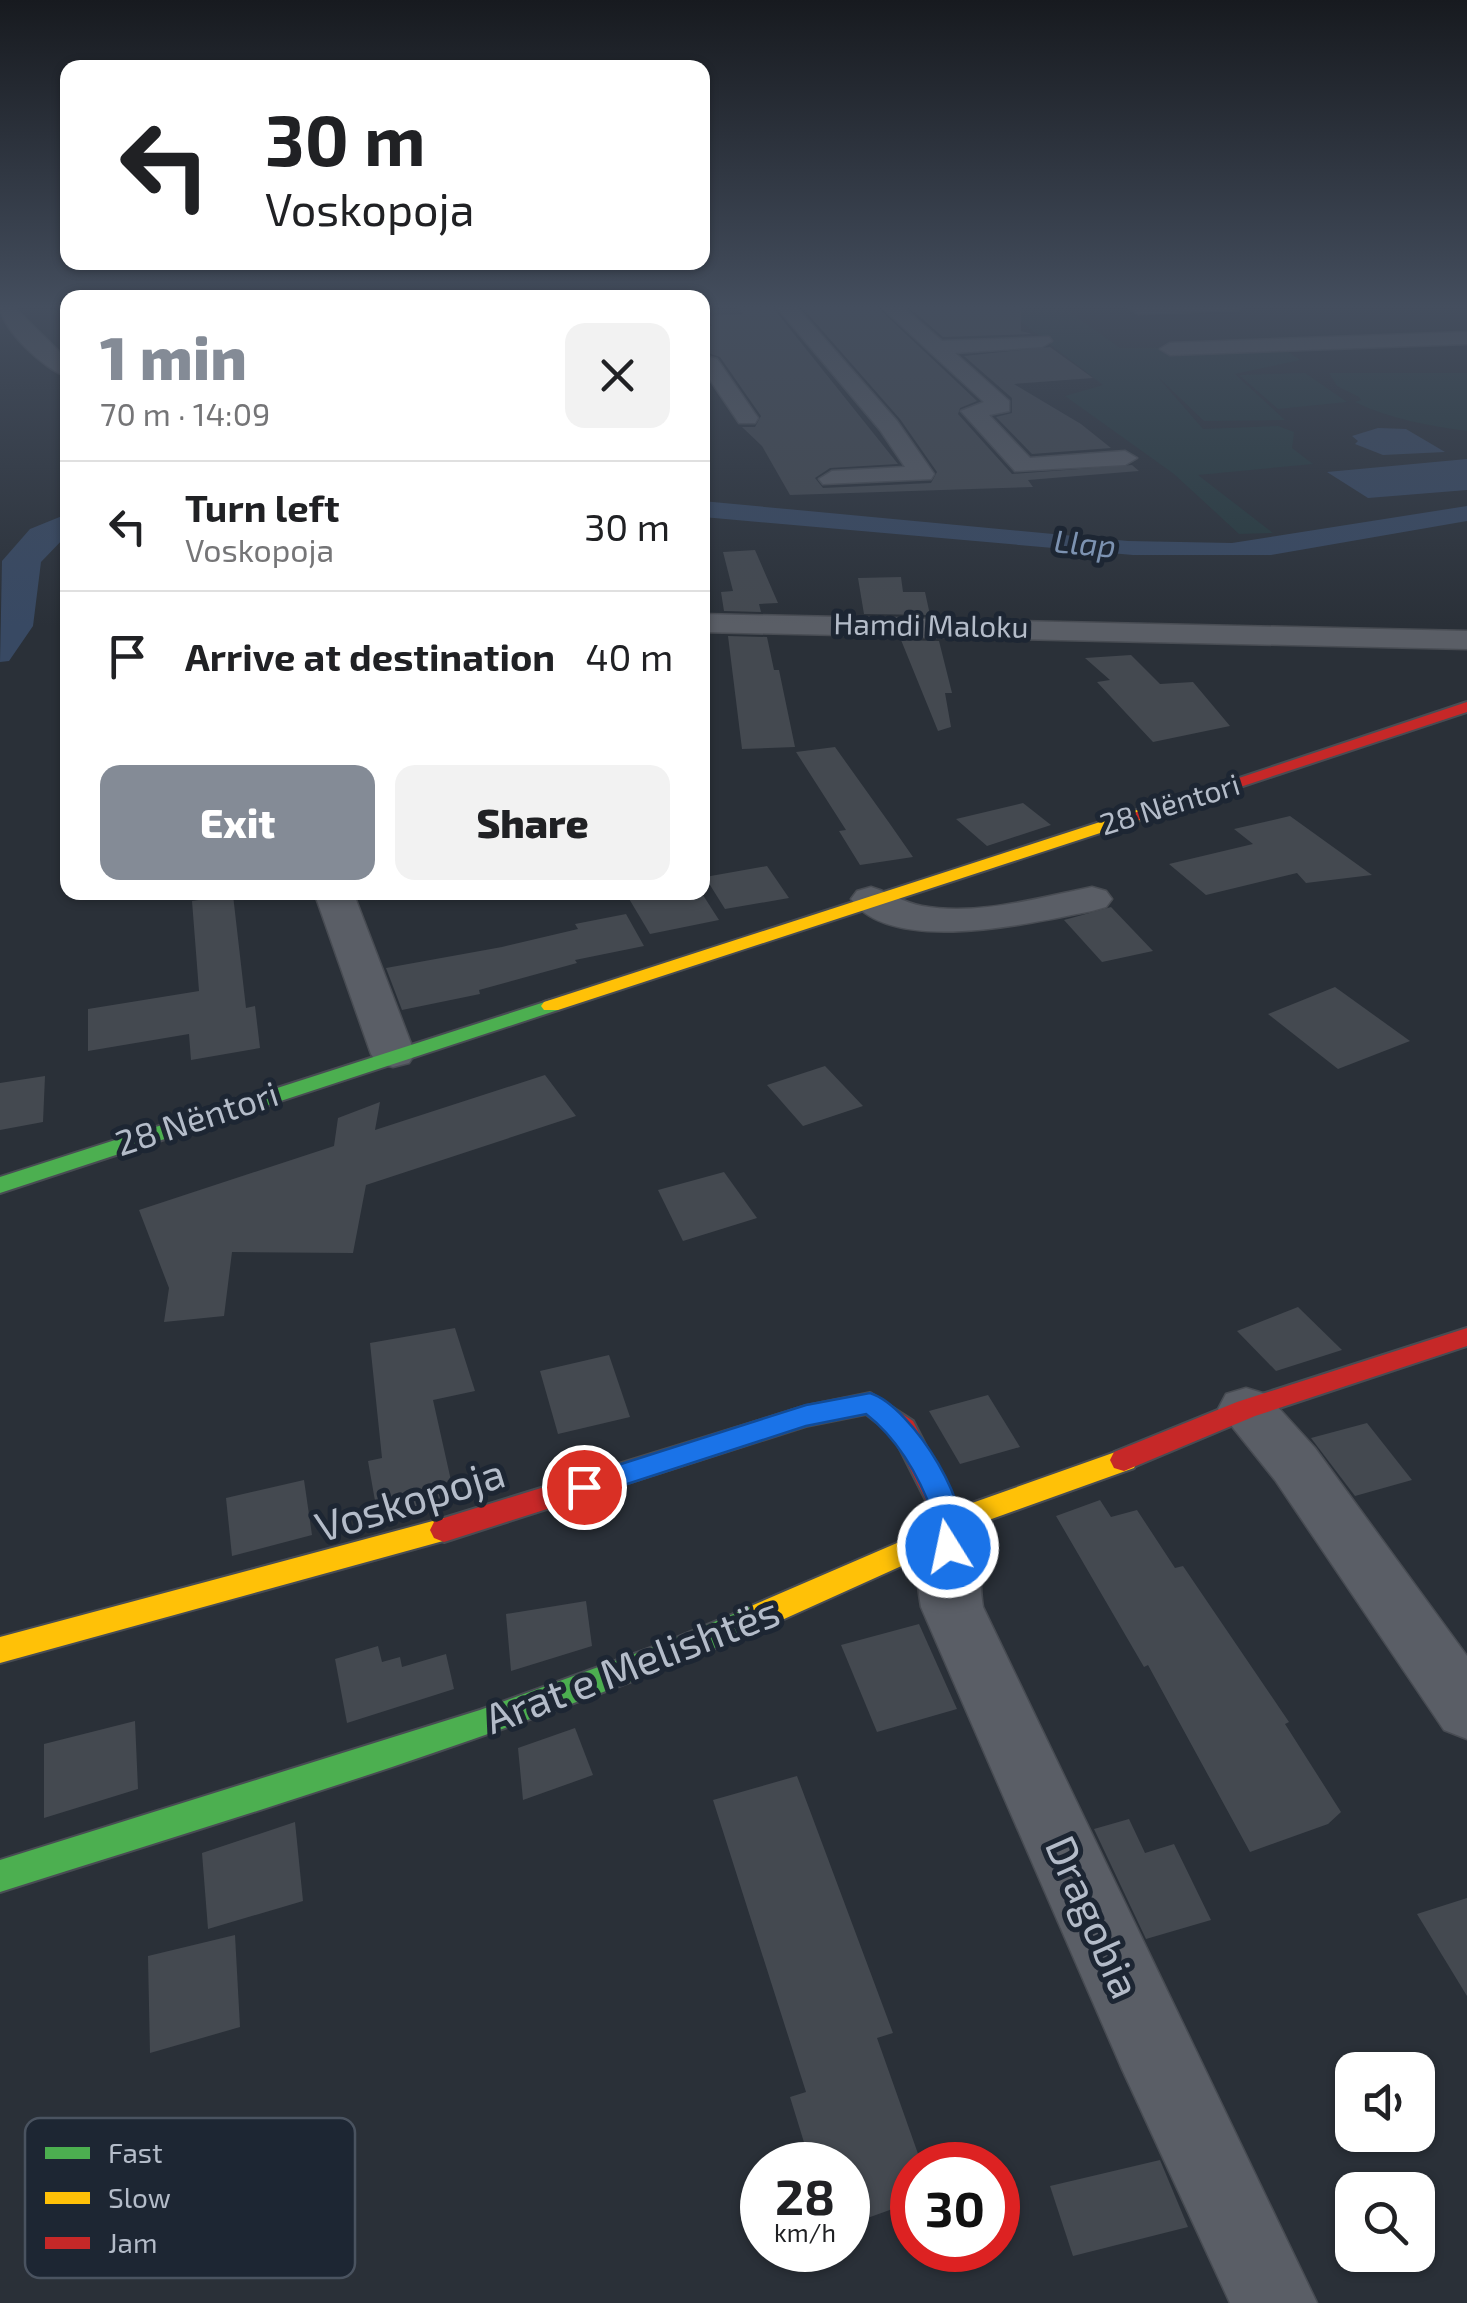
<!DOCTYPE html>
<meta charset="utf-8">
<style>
:root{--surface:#fff;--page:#f2f2f2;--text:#202124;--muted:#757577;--line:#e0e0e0;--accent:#848b96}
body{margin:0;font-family:"Exo 2",sans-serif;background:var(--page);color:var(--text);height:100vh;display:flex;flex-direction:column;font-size:38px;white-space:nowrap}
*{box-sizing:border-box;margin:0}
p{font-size:32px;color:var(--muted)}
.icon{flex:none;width:55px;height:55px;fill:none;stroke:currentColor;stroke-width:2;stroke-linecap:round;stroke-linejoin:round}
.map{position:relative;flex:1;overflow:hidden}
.panel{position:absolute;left:60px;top:290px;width:650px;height:610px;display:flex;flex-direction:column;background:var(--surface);border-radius:20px;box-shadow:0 2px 8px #0004}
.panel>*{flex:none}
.banner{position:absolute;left:60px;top:60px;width:650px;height:210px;border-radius:20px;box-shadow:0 2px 8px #0004;background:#fff;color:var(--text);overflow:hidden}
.fabs{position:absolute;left:1335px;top:2052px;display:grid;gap:20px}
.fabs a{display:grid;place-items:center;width:100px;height:100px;border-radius:20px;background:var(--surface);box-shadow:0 2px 8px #0004;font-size:50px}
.speed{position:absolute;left:740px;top:2142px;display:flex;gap:20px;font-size:50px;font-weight:700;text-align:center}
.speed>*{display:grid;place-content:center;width:130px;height:130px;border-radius:50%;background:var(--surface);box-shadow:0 2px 8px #0004;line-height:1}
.speed small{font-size:25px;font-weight:400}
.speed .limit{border:15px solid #d22;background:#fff;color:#111}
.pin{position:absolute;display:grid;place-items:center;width:85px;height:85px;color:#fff;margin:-42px;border:5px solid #fff;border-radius:50%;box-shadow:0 2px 10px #0007}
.me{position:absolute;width:110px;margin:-55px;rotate:350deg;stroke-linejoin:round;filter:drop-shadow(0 0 8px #0008)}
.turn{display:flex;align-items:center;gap:35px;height:210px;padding:0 40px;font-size:45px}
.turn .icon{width:130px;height:130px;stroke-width:2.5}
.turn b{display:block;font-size:70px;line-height:85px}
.round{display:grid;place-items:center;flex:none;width:105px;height:105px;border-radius:20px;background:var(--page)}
.head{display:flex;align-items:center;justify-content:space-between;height:170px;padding:0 40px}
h1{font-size:60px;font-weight:800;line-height:75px;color:var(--accent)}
.cta{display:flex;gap:20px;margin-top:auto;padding:20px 40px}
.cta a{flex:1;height:115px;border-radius:20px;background:var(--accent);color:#fff;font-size:40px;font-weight:800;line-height:115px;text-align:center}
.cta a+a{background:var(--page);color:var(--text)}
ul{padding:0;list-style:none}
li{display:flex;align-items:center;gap:30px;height:130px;padding:0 40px;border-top:2px solid var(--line)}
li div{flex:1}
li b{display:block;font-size:38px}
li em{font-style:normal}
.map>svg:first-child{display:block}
</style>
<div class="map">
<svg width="1467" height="2303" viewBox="0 0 1467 2303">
<rect width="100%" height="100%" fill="#2a3038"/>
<g fill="#273a3e">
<polygon points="1060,305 1120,348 1281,347 1300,360 1235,374 1285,420 1204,421 1157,376 1203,429 1278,426 1294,432 1292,448 1313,464 1198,475 1273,533 1239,534 1174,474 1065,396 1103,385 1003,308"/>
<polygon points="1305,373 1347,402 1278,409 1239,375"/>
<path d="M1329 373H1467V431C1429 426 1390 419 1355 402L1361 400 1359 397 1337 386Z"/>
</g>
<g fill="#384963">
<polygon points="1378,428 1406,429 1445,452 1383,455 1355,444 1358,441 1352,436"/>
<polygon points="1467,459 1467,490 1368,498 1327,472"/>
<polygon points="702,501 1128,541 1232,543 1467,506 1467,521 1271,555 1133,555 703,517"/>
<polygon points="67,514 67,535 41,562 33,626 9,661 0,662 2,561 30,529"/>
</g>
<g fill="#444950">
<polygon points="734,304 770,304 898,464 830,468 815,478 823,488 931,483 937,472 900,419 799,304 874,304 977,401 960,408 958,414 1012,474 1132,465 1139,471 1028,480 1033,487 790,495 762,446 742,427 755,427 761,416 720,357 702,351 702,326 712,326 706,316 743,314"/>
<polygon points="905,304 1021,304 1021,331 1032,334 943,337"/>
<polygon points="1050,347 1093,378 1014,384 1081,424 1111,448 1032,454 996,417 1012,413 1012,398 964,356"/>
<polygon points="755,550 778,603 759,604 761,612 724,611 721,592 733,591 723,552"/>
<polygon points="901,577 903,592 925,592 930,615 864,614 858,578"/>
<polygon points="728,636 767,637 774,670 779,670 795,747 742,749"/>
<polygon points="901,640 939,641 952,693 945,693 951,727 938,731"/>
<polygon points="1131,655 1160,684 1193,682 1230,726 1153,742 1097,682 1110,680 1085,658"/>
<polygon points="835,747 890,824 913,857 860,865 839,831 846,830 796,752"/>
<polygon points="1023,803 1051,825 987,846 956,819"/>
<polygon points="1290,816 1372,875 1306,883 1297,873 1206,895 1169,864 1253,844 1234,829"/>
<polygon points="767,866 789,898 725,909 705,877"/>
<polygon points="625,892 701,892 719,920 650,934"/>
<polygon points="233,895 246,1008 255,1006 260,1048 191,1060 189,1034 88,1051 88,1009 199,991 192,901"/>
<polygon points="1111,907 1153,951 1102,962 1064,920"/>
<polygon points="626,914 644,946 575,960 577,963 479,990 480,994 402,1010 386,968 502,947 578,929 575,924"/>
<polygon points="1335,987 1410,1041 1338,1069 1268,1014"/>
<polygon points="825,1066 863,1106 803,1126 767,1085"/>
<polygon points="545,1075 576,1116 366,1185 353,1253 232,1252 224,1316 164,1322 169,1288 139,1210 334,1146 338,1118 380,1102 375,1130"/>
<polygon points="45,1076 43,1122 0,1130 0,1083"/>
<polygon points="724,1172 757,1218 683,1241 658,1190"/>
<polygon points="1298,1307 1342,1350 1276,1371 1237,1331"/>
<polygon points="455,1328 475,1391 433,1400 454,1494 378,1518 368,1461 382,1458 370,1343"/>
<polygon points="609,1355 630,1417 558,1434 540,1371"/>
<polygon points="988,1395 1020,1447 960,1464 929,1411"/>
<polygon points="1367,1423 1412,1480 1355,1496 1311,1438"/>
<polygon points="304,1480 312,1535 232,1556 226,1498"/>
<polygon points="1100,1500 1111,1517 1137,1510 1175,1568 1183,1566 1289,1722 1285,1724 1341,1812 1328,1824 1250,1852 1148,1665 1144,1667 1056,1516"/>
<polygon points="586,1601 592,1646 511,1671 506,1614"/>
<polygon points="919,1624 957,1709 877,1732 841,1645"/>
<polygon points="378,1646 382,1662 400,1657 402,1667 446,1654 454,1689 347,1723 335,1659"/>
<polygon points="135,1721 138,1789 44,1818 44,1744"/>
<polygon points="575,1728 593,1775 523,1800 518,1748"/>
<polygon points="797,1776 893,2033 877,2038 922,2165 912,2165 912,2202 848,2225 848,2165 811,2165 790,2097 806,2092 713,1800"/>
<polygon points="1129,1819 1145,1853 1174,1844 1211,1920 1146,1939 1094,1829"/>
<polygon points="295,1822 303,1901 208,1929 202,1853"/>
<polygon points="1467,1898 1467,1996 1417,1914"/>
<polygon points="235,1935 240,2027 150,2053 148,1956"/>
<polygon points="1160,2160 1188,2227 1073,2256 1050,2186"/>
</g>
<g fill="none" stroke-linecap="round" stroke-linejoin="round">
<defs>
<g id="street">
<path d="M0 304H11L68 360V377C45 370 0 329 0 304Z"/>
<polygon points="774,304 794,304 897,421 934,474 931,479 823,484 819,479 832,471 905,467 880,430"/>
<polygon points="878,304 899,304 942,341 1049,337 1052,341 1042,347 955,353 1009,401 1009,411 989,415 1030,458 1125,451 1137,458 1125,465 1015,471 961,411 984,402"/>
<polygon points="1123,304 1247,304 1237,310 1138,314"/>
<polygon points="1467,332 1467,344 1170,355 1160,349 1170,343"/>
<polygon points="702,355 717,359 758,418 755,423 739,423 702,368"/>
<polygon points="702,614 1467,631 1467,649 702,632"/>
<path d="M871 887C889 892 904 903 922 906 978 916 1037 898 1092 887L1106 891 1112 899 1106 907 1092 911C1035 922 891 957 851 899L857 891Z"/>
<polygon points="314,892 353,892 415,1054 409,1063 393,1067 377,1063 371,1054"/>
<polygon points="1246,1388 1266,1394 1315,1448 1467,1656 1467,1739 1444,1730 1275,1480 1218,1409 1226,1394"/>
<path d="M951 1498 972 1505C986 1531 977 1574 983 1607L1317 2303H1230L1122 2069 921 1607C915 1572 913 1537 930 1505Z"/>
</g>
<g id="fast">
<polygon points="551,1000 561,1006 558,1010 0,1193 0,1177"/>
<path d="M762 1602 773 1606 777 1615 773 1624C521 1732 260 1810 0 1892V1860L480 1710 659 1645Z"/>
</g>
<g id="slow">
<polygon points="1137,810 1146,815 1143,819 558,1010 544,1010 541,1006 544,1002"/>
<polygon points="1124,1449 1134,1452 1138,1460 1134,1468 961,1530 917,1559 773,1624 762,1628 751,1624 747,1615 751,1606 897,1543 941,1514"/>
<polygon points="444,1518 454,1522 458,1530 454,1538 0,1663 0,1637"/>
</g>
<g id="jam">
<polygon points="1467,702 1467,712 1143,819 1137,820 1128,815"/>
<polygon points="1467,1328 1467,1346 1255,1416 1124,1471 1114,1468 1110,1460 1114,1452 1237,1402"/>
<polygon points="870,1393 913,1421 965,1522 961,1530 951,1533 941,1530 893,1435 866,1414 806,1426 444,1542 434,1538 430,1530 434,1522 444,1518 806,1406"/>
</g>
</defs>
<use href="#street" stroke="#484c53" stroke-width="3"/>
<use href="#fast" stroke="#484c53" stroke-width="4"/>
<use href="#slow" stroke="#484c53" stroke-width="4"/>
<use href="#jam" stroke="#484c53" stroke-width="4"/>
<use href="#street" fill="#5a5e66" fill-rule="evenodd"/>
<use href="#fast" fill="#4caf50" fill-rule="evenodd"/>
<use href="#slow" fill="#ffc107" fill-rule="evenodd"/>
<use href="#jam" fill="#c62828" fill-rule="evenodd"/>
</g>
<linearGradient id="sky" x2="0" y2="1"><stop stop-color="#171a1f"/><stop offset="0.49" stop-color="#444e5e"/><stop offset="1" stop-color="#444e5e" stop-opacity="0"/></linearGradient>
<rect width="1467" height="626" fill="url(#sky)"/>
<path fill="#1a73e8" stroke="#114b97" stroke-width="2.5" d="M870 1393C912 1406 980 1514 959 1555H938C932 1543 939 1530 934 1517 920 1478 898 1439 866 1414L806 1426 584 1498 574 1495 570 1487 574 1479 806 1405Z"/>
<g text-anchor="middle" stroke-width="10" stroke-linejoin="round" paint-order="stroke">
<g font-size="30" fill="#b4bcc9" stroke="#1d2633">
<text transform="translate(931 626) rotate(1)" y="10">Hamdi Maloku</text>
<text transform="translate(1170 805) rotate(-17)" y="10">28 Nëntori</text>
</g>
<g font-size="32" font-style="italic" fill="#7c92b1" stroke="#1d2633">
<text transform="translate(1085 544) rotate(5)" y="11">Llap</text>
</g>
<g font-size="35" fill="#b4bcc9" stroke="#1d2633">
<text transform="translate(197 1119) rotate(-18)" y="12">28 Nëntori</text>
</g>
<g font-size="42" fill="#b4bcc9" stroke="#1d2633">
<text transform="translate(410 1500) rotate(-17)" y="15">Voskopoja</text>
<text transform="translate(632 1665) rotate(-21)" y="15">Arat e Melishtës</text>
<text transform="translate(1093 1917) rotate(66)" y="15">Dragobia</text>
</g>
</g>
<rect x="25" y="2118" width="330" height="160" rx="15" fill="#1d2633" stroke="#4a5360" stroke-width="2.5"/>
<rect x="45" y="2147" width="45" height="12" fill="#4caf50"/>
<rect x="45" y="2192" width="45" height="12" fill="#ffc107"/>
<rect x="45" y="2237" width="45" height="12" fill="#c62828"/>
<g font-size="28" fill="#b4bcc9">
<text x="108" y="2163">Fast</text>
<text x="108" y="2208">Slow</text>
<text x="108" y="2253">Jam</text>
</g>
</svg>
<div class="fabs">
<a><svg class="icon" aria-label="sound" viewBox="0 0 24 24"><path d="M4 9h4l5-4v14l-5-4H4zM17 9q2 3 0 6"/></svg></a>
<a><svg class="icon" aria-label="search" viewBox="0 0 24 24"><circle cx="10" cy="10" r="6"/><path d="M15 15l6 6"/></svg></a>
</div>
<div class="speed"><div>28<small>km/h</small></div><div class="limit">30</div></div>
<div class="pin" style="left:584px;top:1487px;background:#d93025"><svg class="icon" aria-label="arrive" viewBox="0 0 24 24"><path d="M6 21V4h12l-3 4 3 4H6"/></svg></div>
<svg class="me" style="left:948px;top:1547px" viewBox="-20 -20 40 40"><circle r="17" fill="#1a73e8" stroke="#fff" stroke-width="3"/><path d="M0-11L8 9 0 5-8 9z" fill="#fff"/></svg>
<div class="banner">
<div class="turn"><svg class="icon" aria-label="left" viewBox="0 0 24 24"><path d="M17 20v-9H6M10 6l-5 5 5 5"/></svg><div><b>30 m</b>Voskopoja</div></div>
</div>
<section class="panel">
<div class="head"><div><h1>1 min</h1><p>70 m · 14:09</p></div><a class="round"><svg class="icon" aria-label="close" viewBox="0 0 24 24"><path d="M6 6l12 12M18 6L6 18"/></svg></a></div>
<ul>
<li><svg class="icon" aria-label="left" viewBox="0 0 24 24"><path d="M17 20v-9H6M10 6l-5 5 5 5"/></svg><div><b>Turn left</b><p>Voskopoja</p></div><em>30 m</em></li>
<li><svg class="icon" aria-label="arrive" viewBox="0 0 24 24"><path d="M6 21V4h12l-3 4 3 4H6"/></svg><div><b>Arrive at destination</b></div><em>40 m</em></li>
</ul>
<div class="cta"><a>Exit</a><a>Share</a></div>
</section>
</div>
